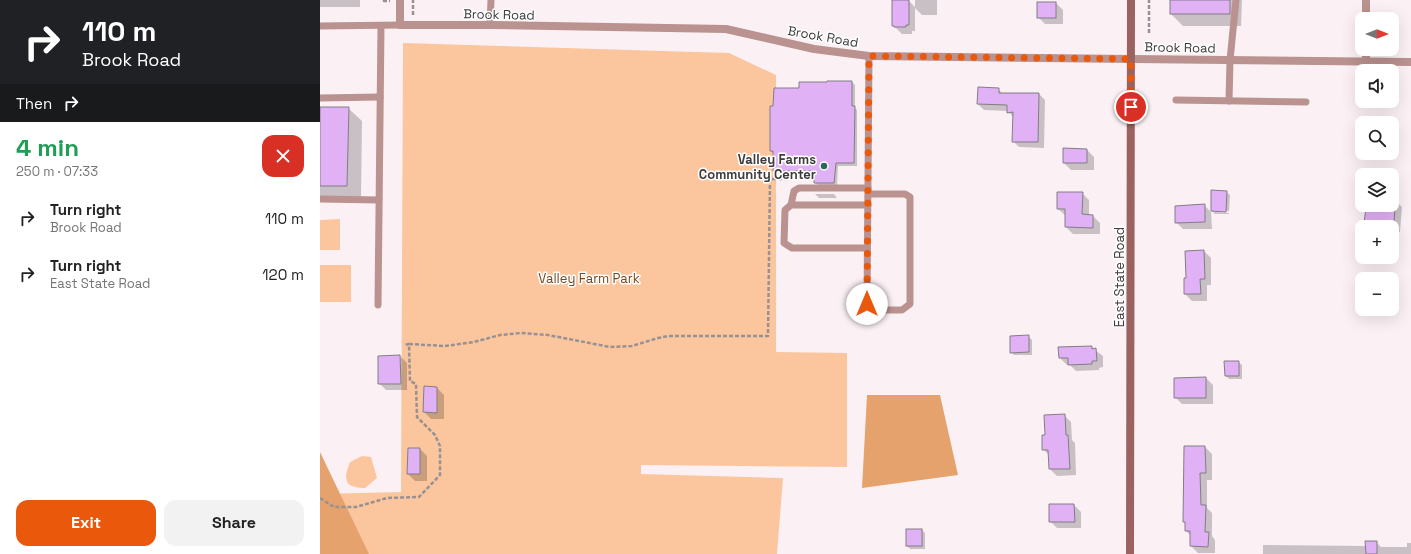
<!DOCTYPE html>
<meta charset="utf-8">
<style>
:root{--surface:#fff;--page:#f2f2f2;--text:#222;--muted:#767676;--accent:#ea580c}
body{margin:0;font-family:"Space Grotesk",sans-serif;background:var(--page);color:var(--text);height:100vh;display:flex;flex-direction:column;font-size:15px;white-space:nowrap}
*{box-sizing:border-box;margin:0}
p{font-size:13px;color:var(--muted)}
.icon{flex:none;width:22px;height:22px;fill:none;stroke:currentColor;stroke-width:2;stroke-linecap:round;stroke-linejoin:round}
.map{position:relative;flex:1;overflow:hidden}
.details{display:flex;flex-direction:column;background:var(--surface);width:320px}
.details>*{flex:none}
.guide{background:#202124;color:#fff;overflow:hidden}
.needle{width:26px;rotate:90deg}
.buttons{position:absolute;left:1035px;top:12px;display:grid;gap:8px}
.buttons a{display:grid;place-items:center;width:44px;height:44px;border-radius:8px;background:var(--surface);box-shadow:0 4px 16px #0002;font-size:20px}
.pin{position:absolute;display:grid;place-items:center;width:34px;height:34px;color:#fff;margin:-17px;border:2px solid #fff;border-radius:50%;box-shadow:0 1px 4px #0007}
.me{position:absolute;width:44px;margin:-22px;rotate:0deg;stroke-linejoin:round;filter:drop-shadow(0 0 3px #0008)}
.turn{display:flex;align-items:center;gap:14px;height:84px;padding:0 16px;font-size:18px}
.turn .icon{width:52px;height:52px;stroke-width:2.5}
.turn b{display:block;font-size:28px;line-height:34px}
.then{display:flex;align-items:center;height:38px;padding:0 16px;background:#0003;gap:8px;font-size:15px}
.round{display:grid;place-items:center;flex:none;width:42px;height:42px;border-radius:12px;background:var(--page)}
.summary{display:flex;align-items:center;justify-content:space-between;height:68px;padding:0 16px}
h1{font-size:24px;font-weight:800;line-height:30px;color:#1e9e55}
.cta{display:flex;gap:8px;margin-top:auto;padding:8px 16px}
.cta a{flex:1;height:46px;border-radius:12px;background:var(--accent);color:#fff;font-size:16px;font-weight:800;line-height:46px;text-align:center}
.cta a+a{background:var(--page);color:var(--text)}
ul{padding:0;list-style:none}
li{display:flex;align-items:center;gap:12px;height:56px;padding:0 16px}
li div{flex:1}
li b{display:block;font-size:15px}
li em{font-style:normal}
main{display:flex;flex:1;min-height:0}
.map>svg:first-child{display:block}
</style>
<main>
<section class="details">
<div class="guide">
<div class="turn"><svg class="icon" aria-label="right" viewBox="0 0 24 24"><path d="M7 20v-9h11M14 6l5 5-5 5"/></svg><div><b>110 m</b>Brook Road</div></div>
<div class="then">Then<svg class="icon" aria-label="right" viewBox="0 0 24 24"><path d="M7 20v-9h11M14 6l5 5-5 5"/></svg></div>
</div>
<div class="summary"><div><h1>4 min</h1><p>250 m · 07:33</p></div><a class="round" style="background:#d93025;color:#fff"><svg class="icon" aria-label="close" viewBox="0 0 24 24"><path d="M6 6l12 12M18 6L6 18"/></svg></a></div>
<ul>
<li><svg class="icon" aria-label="right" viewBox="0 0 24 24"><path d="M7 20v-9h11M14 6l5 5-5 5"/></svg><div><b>Turn right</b><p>Brook Road</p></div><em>110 m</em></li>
<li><svg class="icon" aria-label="right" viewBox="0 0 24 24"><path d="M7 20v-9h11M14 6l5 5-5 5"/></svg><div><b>Turn right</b><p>East State Road</p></div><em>120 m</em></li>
</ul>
<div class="cta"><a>Exit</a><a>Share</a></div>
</section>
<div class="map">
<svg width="1091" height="554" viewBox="0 0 1091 554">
<rect width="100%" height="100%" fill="#fbf1f5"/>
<g fill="#fbc69d">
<polygon points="83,43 409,53 456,75 456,352 527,353 527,467 321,465 321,474 463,478 457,554 0,554 0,494 81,492"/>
<polygon points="20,219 20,250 0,250 0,220"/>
<rect x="0" y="265" width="31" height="37"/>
<path d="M42 456 51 457 57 478 45 488C24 488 23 479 30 462Z"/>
</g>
<g fill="#e6a26d">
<polygon points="547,395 620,395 638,475 542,488"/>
<polygon points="0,452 49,554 0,554"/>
</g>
<g fill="#0003">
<rect x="0" y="0" width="40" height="7"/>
<polygon points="573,0 588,0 595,7 595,0 617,0 617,15 602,15 595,8 595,31 592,31 592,34 582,34 573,25"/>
<polygon points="851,0 922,0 921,26 863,26 851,14"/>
<polygon points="736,3 743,10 743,24 725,24 718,17"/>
<polygon points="532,82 535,85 535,108 537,110 537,166 518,166 517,186 499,186 495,183 495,174 457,173 454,170 454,154 451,151 454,107 480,89 480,83"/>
<polygon points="678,89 683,94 719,94 725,100 724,148 699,147 693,141 694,118 688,111 664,110 658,104"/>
<polygon points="0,108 28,108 42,121 41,199 0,199"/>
<polygon points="767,150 774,157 774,170 751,170 744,163"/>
<polygon points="906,192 910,195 909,211 894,210 894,212 909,213 909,214 895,214 892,211"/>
<polygon points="762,193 769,200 769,216 773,216 780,223 780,234 753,234 746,227 746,216 738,209"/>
<polygon points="495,194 514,194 517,198 499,198"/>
<polygon points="1072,199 1075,200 1082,207 1080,232 1072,231 1072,227 1050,227 1045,222 1051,210 1051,205 1072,205"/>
<polygon points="884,205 891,212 892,229 863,229 856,222 861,206"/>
<polygon points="884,251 891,258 891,285 887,285 887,301 872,301 865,294 867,279"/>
<polygon points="708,336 712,340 712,355 694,355 691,352"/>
<polygon points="771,347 783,356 783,367 779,368 779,370 756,371 750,365 747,365 740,358"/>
<polygon points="80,356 87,363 87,390 66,390 59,383"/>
<polygon points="918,362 922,365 922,379 909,379 906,376"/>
<polygon points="886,378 893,385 893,404 862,404 855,397"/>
<polygon points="117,388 124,395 124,419 111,419 104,412"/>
<polygon points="744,415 751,422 752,440 755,443 756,475 737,476 730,469 729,455 723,449 726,436"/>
<polygon points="885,447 892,454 892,480 887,480 887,508 892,513 892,536 895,540 895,553 878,553 871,546 871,536 866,531 866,524 864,522"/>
<polygon points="100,449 107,456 107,481 95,481 88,474"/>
<polygon points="754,505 761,512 761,528 737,528 730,521"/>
<polygon points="602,530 605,533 605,549 590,549 587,546"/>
<polygon points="1056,542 1061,547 1087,547 1087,543 1091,543 1091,554 943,554 943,545 1046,546"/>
</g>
<g fill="#e1b1f6" stroke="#827d84">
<polygon points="572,0 589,0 589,25 586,25 586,27 574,27 574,26 572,26"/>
<rect x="850" y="0" width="60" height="14"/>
<rect x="717" y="2" width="19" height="16"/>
<polygon points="507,81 532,81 532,106 535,106 534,163 516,163 514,183 494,183 494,171 453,171 453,151 450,151 450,106 453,106 454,88 479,88 479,82 507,82"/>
<polygon points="658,87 679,88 679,93 719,93 718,142 692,142 693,112 687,113 687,105 657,104"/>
<polygon points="0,107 29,107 27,186 0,186"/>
<polygon points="743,148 767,149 767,163 743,163"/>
<polygon points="891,190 907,191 906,212 891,211"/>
<polygon points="737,192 763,192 762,214 773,215 773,228 745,227 745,209 737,209"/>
<polygon points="885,204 885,222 855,223 855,206"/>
<polygon points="1050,205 1075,205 1074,225 1044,223 1046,208 1050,209"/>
<polygon points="884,250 885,279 880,279 881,294 864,294 864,278 866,278 865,251"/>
<polygon points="709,335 709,352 690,353 690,336"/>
<polygon points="772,346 772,349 776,348 777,361 772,361 772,364 748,365 748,358 739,358 738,347"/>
<polygon points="80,355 81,384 58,384 58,356"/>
<polygon points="904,361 919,361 919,376 905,376"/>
<polygon points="886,377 886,398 854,398 854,378"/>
<polygon points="104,386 117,387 117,413 103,412"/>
<polygon points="745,414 746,435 748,435 750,469 729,469 728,450 722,450 722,435 725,435 724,415"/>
<polygon points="864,446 885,446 886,473 880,473 881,505 886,505 885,532 889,532 888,547 870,546 870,531 865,531 865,522 863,522"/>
<polygon points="88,448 100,448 100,474 87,474"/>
<polygon points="729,504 754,504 755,522 729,522"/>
<rect x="586" y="529" width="16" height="17"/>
<polygon points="1045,541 1057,541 1057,554 1046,554"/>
</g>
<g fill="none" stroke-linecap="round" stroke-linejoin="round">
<g stroke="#989194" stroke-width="2.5" stroke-dasharray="4 2" stroke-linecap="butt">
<polyline points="64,0 64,1 70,1"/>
<polyline points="93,15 93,0"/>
<polyline points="829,33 829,0"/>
<polyline points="89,344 125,346 154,342 180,335 201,333 228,335 290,347 312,346 338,338 349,336 448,336 450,179 472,179"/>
<polyline points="0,498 14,507 36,507 67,498 99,497 120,475 120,446 115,435 97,417 96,384 90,381 89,344 84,345"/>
</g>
<g stroke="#ba928f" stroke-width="7">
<polyline points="170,25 171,0"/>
<polyline points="0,26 80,25"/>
<polyline points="0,98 60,97"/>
<polyline points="856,100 986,102"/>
<polyline points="909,101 910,60 916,0"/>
<polyline points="548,194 585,194 590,197 590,304 582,310 553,310 547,304 549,56"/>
<polyline points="0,199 59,200"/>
<polyline points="471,205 474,191 479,188 548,188"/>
<polyline points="547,248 472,248 464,243 465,210 471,205 548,205"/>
<polyline points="58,305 61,26"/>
</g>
<g stroke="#ba928f" stroke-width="8">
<polyline points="80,0 80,25 170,25 406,29 494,49 549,56 1091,62"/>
<polyline points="1046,19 1046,0"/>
<polyline points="1046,62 1046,49"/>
</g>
<polyline stroke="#9a635f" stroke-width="8" points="810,554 811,0"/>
</g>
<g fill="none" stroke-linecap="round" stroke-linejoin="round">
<polyline stroke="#ea580c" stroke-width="7" stroke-dasharray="0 12.6" points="547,304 549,56 811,59 811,107"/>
</g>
<circle fill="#266a5c" stroke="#fff" stroke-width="1.5" cx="504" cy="166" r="4"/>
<g text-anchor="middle" stroke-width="3" stroke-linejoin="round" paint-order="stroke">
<g font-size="13" fill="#3f3b3d" stroke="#fff">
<text transform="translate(179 14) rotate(1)" y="5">Brook Road</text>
<text transform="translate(503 36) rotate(10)" y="5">Brook Road</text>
<text transform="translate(860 47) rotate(1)" y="5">Brook Road</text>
<text transform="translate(799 277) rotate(-90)" y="5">East State Road</text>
</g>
<g font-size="13" font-weight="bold" fill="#3f3b3d" stroke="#fff" text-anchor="end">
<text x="496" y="164">Valley Farms<tspan x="496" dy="15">Community Center</tspan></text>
</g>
<g font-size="13" fill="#744720" stroke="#fff">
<text x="269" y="283">Valley Farm Park</text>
</g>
</g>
</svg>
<div class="buttons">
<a><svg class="needle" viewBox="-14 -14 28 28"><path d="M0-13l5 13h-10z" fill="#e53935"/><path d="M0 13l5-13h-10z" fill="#767676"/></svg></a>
<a><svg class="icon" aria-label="sound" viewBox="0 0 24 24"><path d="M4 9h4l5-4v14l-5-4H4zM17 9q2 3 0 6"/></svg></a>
<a><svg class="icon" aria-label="search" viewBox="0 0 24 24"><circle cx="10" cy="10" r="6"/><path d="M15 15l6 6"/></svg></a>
<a><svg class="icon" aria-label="layers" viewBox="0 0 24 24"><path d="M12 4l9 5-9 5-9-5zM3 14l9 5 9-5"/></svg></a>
<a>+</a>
<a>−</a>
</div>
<div class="pin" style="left:811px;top:107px;background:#d93025"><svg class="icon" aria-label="arrive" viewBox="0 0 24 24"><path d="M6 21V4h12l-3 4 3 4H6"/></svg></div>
<svg class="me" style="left:547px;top:304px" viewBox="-20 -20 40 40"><circle r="19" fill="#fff"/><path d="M0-13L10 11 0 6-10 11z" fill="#ea580c"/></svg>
</div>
</main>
